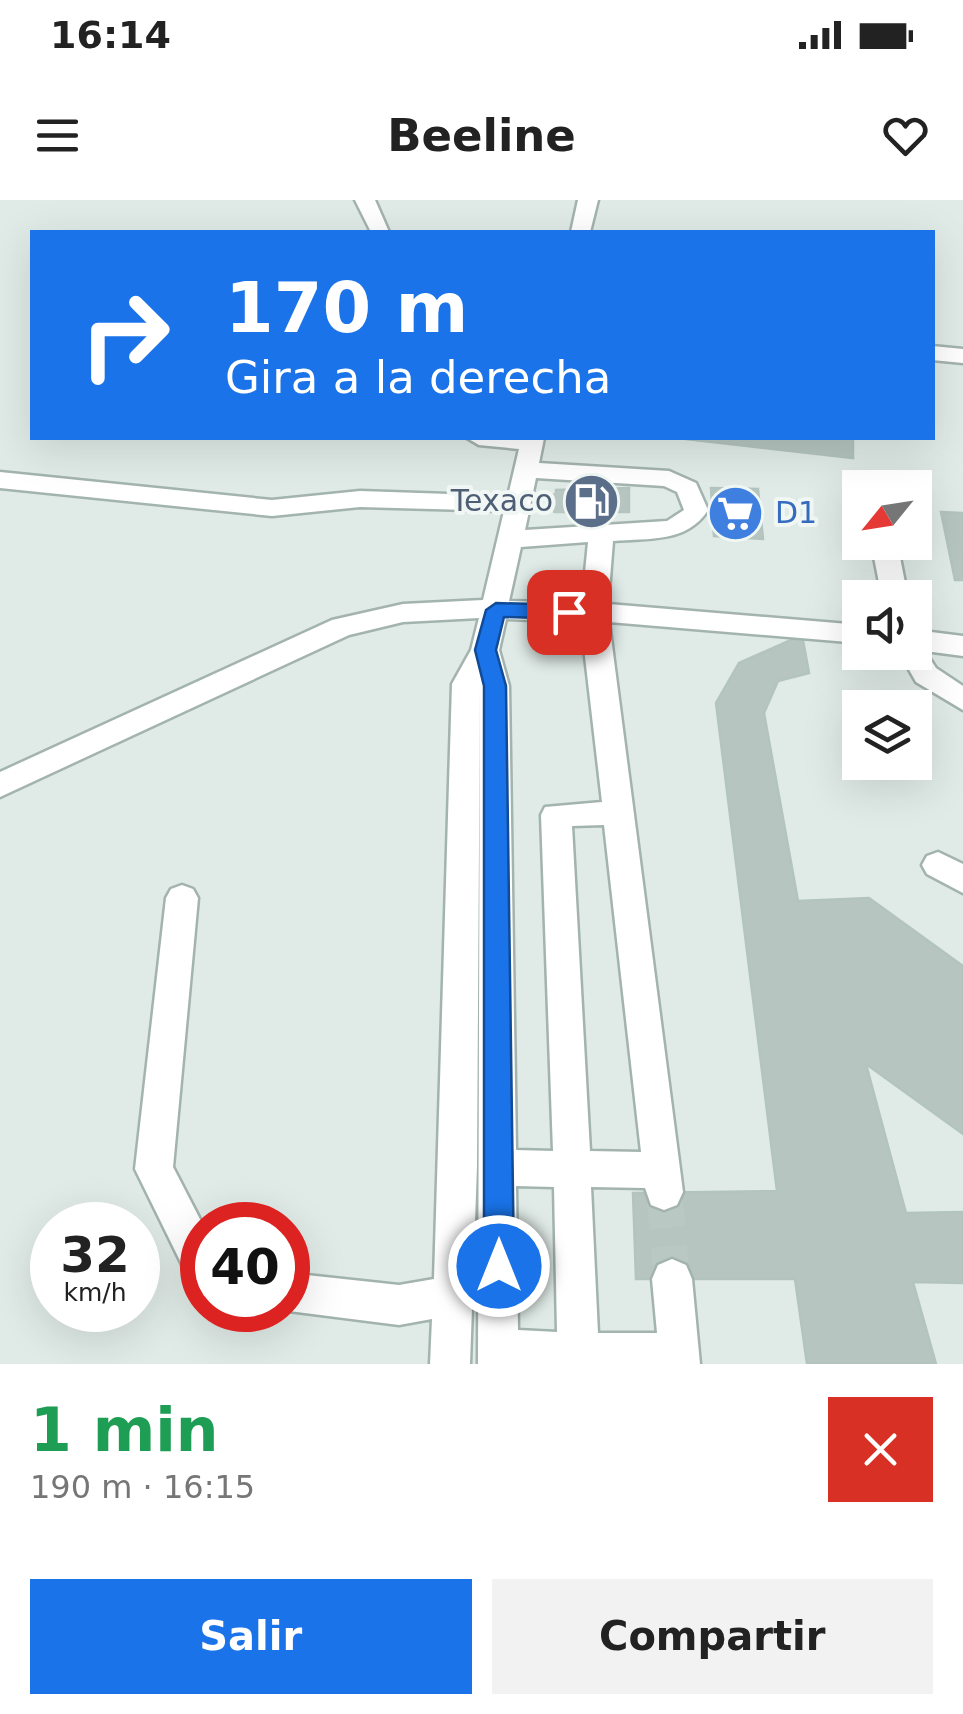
<!DOCTYPE html>
<html lang="es">
<meta charset="utf-8">
<style>
:root{--surface:#fff;--page:#f2f2f2;--text:#222;--muted:#767676;--accent:#1a73e8}
body{margin:0;font-family:"DejaVu Sans",sans-serif;background:var(--page);color:var(--text);height:100vh;display:flex;flex-direction:column;font-size:38px;white-space:nowrap}
*{box-sizing:border-box;margin:0}
p{font-size:32px;color:var(--muted)}
.icon{flex:none;width:55px;height:55px;fill:none;stroke:currentColor;stroke-width:2;stroke-linecap:round;stroke-linejoin:round}
.map{position:relative;height:1164px;overflow:hidden}
.sheet{display:flex;flex-direction:column;background:var(--surface);flex:1}
.sheet>*{flex:none}
.guide{position:absolute;left:30px;top:30px;width:905px;height:210px;border-radius:0px;box-shadow:0 10px 40px #0002;background:#1a73e8;color:#fff;overflow:hidden}
.needle{width:65px;rotate:240deg}
.controls{position:absolute;left:842px;top:270px;display:grid;gap:20px}
.controls a{display:grid;place-items:center;width:90px;height:90px;border-radius:0px;background:var(--surface);box-shadow:0 10px 40px #0002;font-size:50px}
.speed{position:absolute;left:30px;top:1002px;display:flex;gap:20px;font-size:50px;font-weight:700;text-align:center}
.speed>*{display:grid;place-content:center;width:130px;height:130px;border-radius:50%;background:var(--surface);box-shadow:0 10px 40px #0002;line-height:1}
.speed small{font-size:25px;font-weight:400}
.speed .limit{border:15px solid #d22;background:#fff;color:#111}
.pin{position:absolute;display:grid;place-items:center;width:85px;height:85px;color:#fff;margin:-42px;border-radius:20px;box-shadow:0 5px 15px #0006}
.me{position:absolute;width:110px;margin:-55px;rotate:0deg;stroke-linejoin:round;filter:drop-shadow(0 0 8px #0008)}
.turn{display:flex;align-items:center;gap:35px;height:210px;padding:0 30px;font-size:45px}
.turn .icon{width:130px;height:130px;stroke-width:2.5}
.turn b{display:block;font-size:70px;line-height:85px}
.round{display:grid;place-items:center;flex:none;width:105px;height:105px;border-radius:0px;background:var(--page)}
.summary{display:flex;align-items:center;justify-content:space-between;height:170px;padding:0 30px}
h1{font-size:60px;font-weight:700;line-height:75px;color:#1e9e55}
.button{display:flex;gap:20px;margin-top:auto;padding:20px 30px}
.button a{flex:1;height:115px;border-radius:0px;background:var(--accent);color:#fff;font-size:40px;font-weight:700;line-height:115px;text-align:center}
.button a+a{background:var(--page);color:var(--text)}
.status{display:flex;justify-content:space-between;align-items:center;height:70px;padding:0 50px;background:var(--surface);direction:ltr}
.status svg{height:28px;fill:currentColor}
header{display:flex;justify-content:space-between;align-items:center;height:130px;padding:0 30px;background:var(--surface);font-size:45px;font-weight:700}
.map>svg:first-child{display:block}
</style>
<div class="status"><b>16:14</b><svg viewBox="0 0 49 12"><path d="M0 12V9h3v3zM5 12V6h3v6zM10 12V3h3v9zM15 12V0h3v12zM26 1h20v11H26zM47 4h2v5h-2z"/></svg></div>
<header><svg class="icon" aria-label="menu" viewBox="0 0 24 24"><path d="M4 6h16M4 12h16M4 18h16"/></svg>Beeline<svg class="icon" aria-label="heart" viewBox="0 0 24 24"><path d="M12 20l-8-8c-3-5 5-10 8-4 3-6 11-1 8 4z"/></svg></header>
<div class="map">
<svg width="963" height="1164" viewBox="0 0 963 1164">
<rect width="100%" height="100%" fill="#e0ebe7"/>
<g fill="#b6c5c0" stroke="#b3c4be" stroke-width="2.5">
<polygon points="677,238 853,238 853,258"/>
<polygon points="629,288 629,312 556,312 556,290"/>
<polygon points="711,288 758,289 763,339 714,336"/>
<polygon points="941,312 963,313 963,380 955,380"/>
<polygon points="802,435 809,473 778,481 764,513 798,701 869,698 963,766 963,934 866,864 906,1013 963,1012 963,1083 913,1082 936,1164 807,1164 795,1079 636,1079 633,993 777,991 716,503 739,463"/>
</g>
<g fill="none" stroke-linecap="round" stroke-linejoin="round">
<polyline stroke="#bac8c3" stroke-width="21" stroke-dasharray="21 11" stroke-linecap="butt" points="567,291 567,295"/>
<polyline stroke="#bac8c3" stroke-width="28" stroke-dasharray="28 14" stroke-linecap="butt" points="567,293 567,313"/>
<polyline stroke="#bac8c3" stroke-width="36" stroke-dasharray="36 18" stroke-linecap="butt" points="664,992 672,1079"/>
<defs>
<g id="minor">
<polygon points="355,0 375,0 389,32 371,32"/>
<polygon points="578,0 598,0 590,32 571,32"/>
<polygon points="932,146 963,149 963,163 932,160"/>
<path d="M467 238H544L539 263 669 271 696 283 708 310C687 343 650 338 613 341L608 404 860 425V443L609 422 683 992 677 1005 664 1010 651 1005 645 988 591 987 598 1133H657L652 1079 658 1065 672 1059 686 1065 692 1079 700 1164H478L480 484 477 966 470 1164H430L432 1119 399 1125 281 1110H288V1073L399 1085 434 1079 452 484 471 450 479 418 403 422 349 435 0 597V572L332 420 403 404 483 400 504 311 360 307 272 316 0 288V272L272 300 360 291 508 296 519 249 479 245ZM536 278 664 286 677 292 684 310 667 321 525 330ZM588 342 582 403 509 401 521 347ZM506 419 581 422 602 602 545 607 541 615 553 951 516 950 509 486 499 450ZM604 625 641 952 590 951 572 626ZM516 986 554 987 557 1132 518 1130Z"/>
<polygon points="871,342 897,342 908,398 882,398"/>
<polygon points="915,430 963,436 963,456 925,451 936,468 963,486 963,510 916,482 899,452 915,452"/>
<polygon points="938,652 963,664 963,693 927,674 922,665 927,656"/>
<polygon points="182,685 193,689 198,698 173,967 203,1025 202,1083 188,1077 135,969 166,698 171,689"/>
</g>
</defs>
<use href="#minor" stroke="#a3b3ae" stroke-width="5"/>
<use href="#minor" fill="#fff" fill-rule="evenodd"/>
</g>
<polygon fill="#1a73e8" stroke="#114b97" stroke-width="2.5" points="496,403 569,405 579,412 569,419 504,417 496,450 506,486 514,1066 510,1076 499,1081 489,1076 484,1066 484,486 475,450 486,410"/>
<defs>
<symbol id="fuel-disc" viewBox="-11 -11 22 22"><circle r="9.5" fill="#5c6f8a" stroke="#f0f7f4"/><path d="M-5.5-6h7V0h2V4h1.3V-2.5L3-4.5l.8-.8L6-3V5H2.5V1h-1V6h-7ZM-4.2-4.7v3.2H.2V-4.7Z" fill="#fff"/></symbol>
<symbol id="supermarket-disc" viewBox="-11 -11 22 22"><circle r="9.5" fill="#3f7fe0" stroke="#f0f7f4"/><path d="M-6-5.5h2.5l.6 2H6L4.5 2H-2.5L-4.4-4H-6ZM-1.5 3.2a1.3 1.3 0 1 0 .1 0ZM3 3.2a1.3 1.3 0 1 0 .1 0Z" fill="#fff"/></symbol>
</defs>
<g fill-rule="evenodd">
<use href="#fuel-disc" x="560" y="270" width="63" height="63"/>
<use href="#supermarket-disc" x="704" y="282" width="63" height="63"/>
</g>
<g text-anchor="middle" stroke-width="8" stroke-linejoin="round" paint-order="stroke">
<g font-size="30" fill="#4e5e75" stroke="#f0f7f4" text-anchor="end">
<text x="553" y="311">Texaco</text>
</g>
<g font-size="30" fill="#366cbe" stroke="#f0f7f4" text-anchor="start">
<text x="775" y="323">D1</text>
</g>
</g>
</svg>
<div class="controls">
<a><svg class="needle" viewBox="-14 -14 28 28"><path d="M0-13l5 13h-10z" fill="#e53935"/><path d="M0 13l5-13h-10z" fill="#767676"/></svg></a>
<a><svg class="icon" aria-label="sound" viewBox="0 0 24 24"><path d="M4 9h4l5-4v14l-5-4H4zM17 9q2 3 0 6"/></svg></a>
<a><svg class="icon" aria-label="layers" viewBox="0 0 24 24"><path d="M12 4l9 5-9 5-9-5zM3 14l9 5 9-5"/></svg></a>
</div>
<div class="speed"><div>32<small>km/h</small></div><div class="limit">40</div></div>
<div class="pin" style="left:569px;top:412px;background:#d93025"><svg class="icon" aria-label="arrive" viewBox="0 0 24 24"><path d="M6 21V4h12l-3 4 3 4H6"/></svg></div>
<svg class="me" style="left:499px;top:1066px" viewBox="-20 -20 40 40"><circle r="17" fill="#1a73e8" stroke="#fff" stroke-width="3"/><path d="M0-11L8 9 0 5-8 9z" fill="#fff"/></svg>
<div class="guide">
<div class="turn"><svg class="icon" aria-label="right" viewBox="0 0 24 24"><path d="M7 20v-9h11M14 6l5 5-5 5"/></svg><div><b>170 m</b>Gira a la derecha</div></div>
</div>
</div>
<section class="sheet">
<div class="summary"><div><h1>1 min</h1><p>190 m · 16:15</p></div><a class="round" style="background:#d93025;color:#fff"><svg class="icon" aria-label="close" viewBox="0 0 24 24"><path d="M6 6l12 12M18 6L6 18"/></svg></a></div>
<div class="button"><a>Salir</a><a>Compartir</a></div>
</section>
